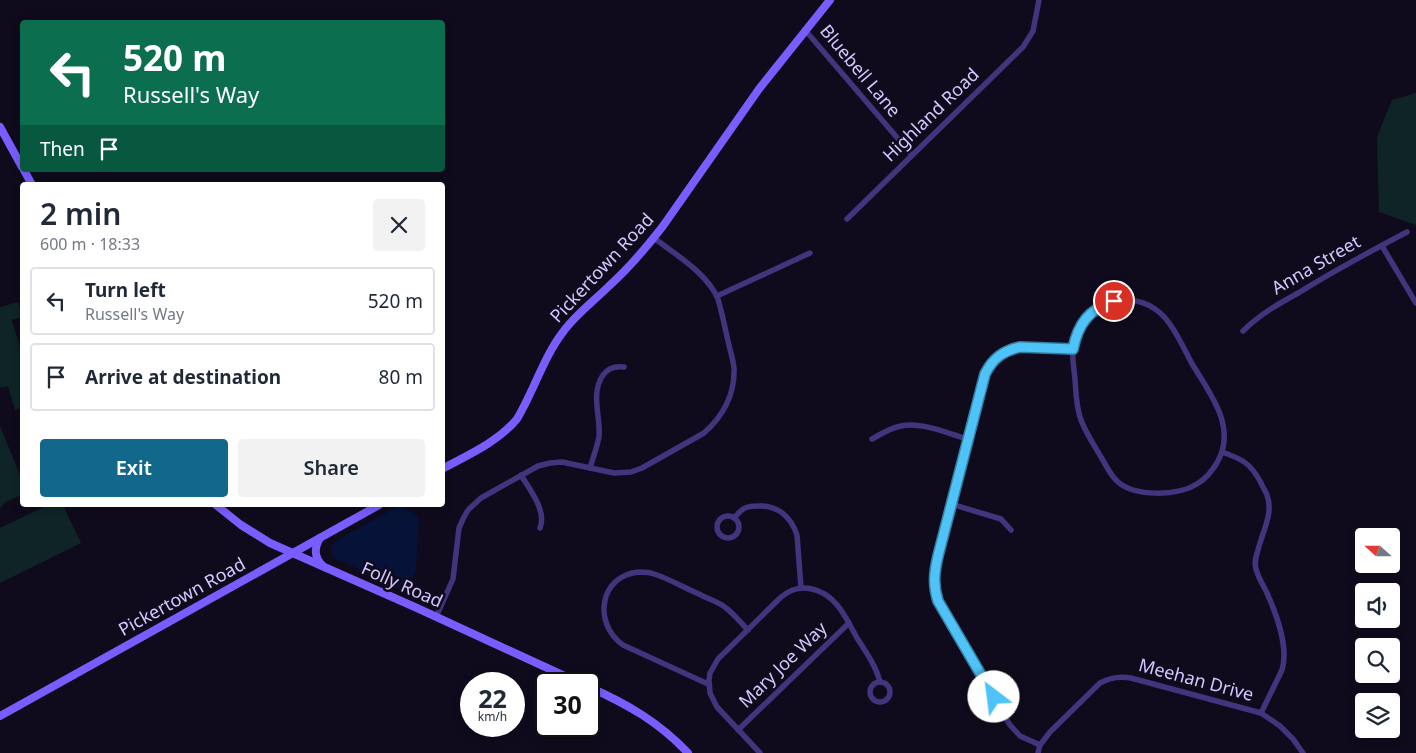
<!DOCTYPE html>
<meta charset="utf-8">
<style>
:root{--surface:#fff;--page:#f2f2f3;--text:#1f2937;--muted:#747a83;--line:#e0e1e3;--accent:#11688b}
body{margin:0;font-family:"Noto Sans",sans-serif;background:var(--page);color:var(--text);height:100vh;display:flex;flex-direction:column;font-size:19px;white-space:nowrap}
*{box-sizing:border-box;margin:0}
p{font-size:16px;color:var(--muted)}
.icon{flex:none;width:28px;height:28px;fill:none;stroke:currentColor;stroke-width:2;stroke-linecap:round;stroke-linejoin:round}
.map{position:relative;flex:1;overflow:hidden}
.sheet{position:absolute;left:20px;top:182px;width:425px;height:325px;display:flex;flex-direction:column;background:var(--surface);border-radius:5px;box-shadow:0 2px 8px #0003}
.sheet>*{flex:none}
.hud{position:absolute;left:20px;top:20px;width:425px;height:152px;border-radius:5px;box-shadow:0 2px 8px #0003;background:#0b6e4f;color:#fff;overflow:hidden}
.needle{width:32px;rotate:291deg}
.tools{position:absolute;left:1355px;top:528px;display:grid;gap:10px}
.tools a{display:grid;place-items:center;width:45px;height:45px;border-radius:5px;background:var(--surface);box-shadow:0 2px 8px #0003;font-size:25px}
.speed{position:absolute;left:460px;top:672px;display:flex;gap:10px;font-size:25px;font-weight:700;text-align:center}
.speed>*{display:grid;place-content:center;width:65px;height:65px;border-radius:50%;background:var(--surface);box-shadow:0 2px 8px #0003;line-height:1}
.speed small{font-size:12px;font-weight:400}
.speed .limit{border:2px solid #111;border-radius:8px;background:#fff;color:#111}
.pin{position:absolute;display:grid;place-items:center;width:42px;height:42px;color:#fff;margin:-21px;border:2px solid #fff;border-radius:50%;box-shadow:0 1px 5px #0007}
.me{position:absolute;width:55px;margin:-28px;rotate:330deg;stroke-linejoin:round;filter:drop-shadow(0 0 4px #0008)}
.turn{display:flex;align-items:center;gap:18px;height:105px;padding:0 20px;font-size:22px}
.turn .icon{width:65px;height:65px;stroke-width:2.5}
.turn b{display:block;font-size:35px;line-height:42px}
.then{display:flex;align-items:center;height:48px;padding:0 20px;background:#0003;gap:10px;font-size:19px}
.round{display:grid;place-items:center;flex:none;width:52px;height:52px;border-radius:5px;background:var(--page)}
.headline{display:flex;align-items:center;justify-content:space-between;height:85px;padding:0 20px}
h1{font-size:30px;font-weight:600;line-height:38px}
.cta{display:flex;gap:10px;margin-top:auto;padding:10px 20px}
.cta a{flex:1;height:58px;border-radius:5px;background:var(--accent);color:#fff;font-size:20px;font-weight:600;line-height:58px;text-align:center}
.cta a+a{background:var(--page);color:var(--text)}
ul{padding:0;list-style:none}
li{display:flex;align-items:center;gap:15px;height:68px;margin:0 10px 8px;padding:0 10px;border:2px solid var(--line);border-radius:5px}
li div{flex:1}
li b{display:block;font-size:19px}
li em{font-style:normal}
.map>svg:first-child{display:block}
</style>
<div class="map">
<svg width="1416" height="753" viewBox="0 0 1416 753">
<rect width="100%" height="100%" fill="#100b1c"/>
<g fill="#0e2426">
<polygon points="1416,93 1416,225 1379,212 1377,137 1392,100"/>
<polygon points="18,302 22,317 12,320 22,354 22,407 15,410 8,386 1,388 0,385 0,307"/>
<polygon points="0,426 22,480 22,495 5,502 0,508"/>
<polygon points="48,505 63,505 81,543 0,583 0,528"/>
</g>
<polygon fill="#071239" points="400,505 419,517 416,569 407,592 331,556 331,547 336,541"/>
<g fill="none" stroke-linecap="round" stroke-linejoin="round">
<g stroke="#42347d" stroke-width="5.5">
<polyline points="805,30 912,155"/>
<polyline points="847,219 1023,47 1033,31 1039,0"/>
<polyline points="1382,246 1416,303"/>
<polyline points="717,296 810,253"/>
<path d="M1123 299C1134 300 1146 302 1155 309 1171 319 1182 345 1191 362 1208 391 1236 424 1219 459 1214 469 1207 478 1197 484 1178 496 1135 497 1118 482 1110 475 1106 465 1101 457 1094 445 1086 433 1081 420 1076 407 1076 393 1075 379 1074 369 1072 358 1073 349 1075 322 1097 303 1123 299Z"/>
<path d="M1243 331C1260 314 1280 303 1300 292 1335 270 1371 251 1407 232"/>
<path d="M872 439C881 434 890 428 901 426 920 421 949 434 968 439"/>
<path d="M1222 452C1242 459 1250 463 1260 481 1262 486 1265 490 1267 495 1274 513 1262 533 1258 550 1256 556 1254 562 1256 569 1258 577 1263 585 1267 593 1276 613 1289 648 1282 670L1261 713"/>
<path d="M590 468C593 458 597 447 599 437 601 417 590 394 603 375 608 368 615 366 624 367"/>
<path d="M521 475C530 490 547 511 540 528"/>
<polyline points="951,504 1001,519 1011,530"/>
<circle cx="728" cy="527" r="11"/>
<path d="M734 518C736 516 739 512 742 510 746 506 753 506 758 506 778 505 791 517 797 535L801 588"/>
<path d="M436 617 453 579 459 528 464 517 468 510 481 498 538 466 550 463 562 462 614 473 631 472 642 468 704 433C723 416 735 394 734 368 733 359 730 350 728 341 725 327 722 313 718 299 708 274 675 254 654 238"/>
<circle cx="880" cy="692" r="10"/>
<path d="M708 684 623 645C592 623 600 575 639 572 644 572 649 572 654 574 670 579 684 588 699 594 708 599 719 602 726 608 734 614 741 623 748 630"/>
<polyline points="738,730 849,623"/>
<path d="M1040 745 1020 736 1010 725 938 601 934 584V576L940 546 985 374C993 358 1003 350 1020 347L1073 349"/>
<path d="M760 753 717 707 710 693 709 680 710 673 718 659 780 598C789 590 800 586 812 589 836 594 846 618 857 638 866 652 876 666 880 682"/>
<path d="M1038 753 1040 745 1050 732 1100 683C1111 677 1120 676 1131 678L1261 713 1280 726 1293 739 1303 753"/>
</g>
<g stroke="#795dff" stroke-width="8">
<polyline points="0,127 22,167"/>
<polyline points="24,170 32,185"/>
<path d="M442 469C468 455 498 442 517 419 534 391 543 358 563 332 576 314 594 301 609 286 629 268 646 248 663 226L759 89 830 0"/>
<polyline points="216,505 241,525 270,543 417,608 582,684"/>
<path d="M320 538C314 548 314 558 323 566"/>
<path d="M589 687C627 704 659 722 688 753"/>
<polyline points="0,716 379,505"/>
</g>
</g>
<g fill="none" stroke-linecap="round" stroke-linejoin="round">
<defs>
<path id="route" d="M994 697 938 601C933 585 934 573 938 556L985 374C993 358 1003 351 1020 347L1073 349C1078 324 1089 309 1114 301"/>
</defs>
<use href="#route" stroke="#337fa1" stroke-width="12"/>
<use href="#route" stroke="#4fc3f7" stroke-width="9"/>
</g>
<g text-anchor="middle" stroke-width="5" stroke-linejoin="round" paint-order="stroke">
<g font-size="18" fill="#d5c6ff" stroke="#100b1c">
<text transform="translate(860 71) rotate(50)" y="6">Bluebell Lane</text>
<text transform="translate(931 115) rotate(-44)" y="6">Highland Road</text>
<text transform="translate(1316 265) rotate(-30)" y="6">Anna Street</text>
<text transform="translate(602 268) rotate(-47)" y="6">Pickertown Road</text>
<text transform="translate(402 585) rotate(24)" y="6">Folly Road</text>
<text transform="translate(182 597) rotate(-29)" y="6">Pickertown Road</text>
<text transform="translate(783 665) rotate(-44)" y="6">Mary Joe Way</text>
<text transform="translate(1196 680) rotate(15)" y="6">Meehan Drive</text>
</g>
</g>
</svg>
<div class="tools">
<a><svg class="needle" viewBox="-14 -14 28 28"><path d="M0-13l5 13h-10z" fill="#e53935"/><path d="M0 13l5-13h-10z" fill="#747a83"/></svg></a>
<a><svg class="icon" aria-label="sound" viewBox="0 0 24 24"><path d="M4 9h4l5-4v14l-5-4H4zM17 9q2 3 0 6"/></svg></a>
<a><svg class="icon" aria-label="search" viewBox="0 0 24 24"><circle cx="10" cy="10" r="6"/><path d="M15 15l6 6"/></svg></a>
<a><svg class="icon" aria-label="layers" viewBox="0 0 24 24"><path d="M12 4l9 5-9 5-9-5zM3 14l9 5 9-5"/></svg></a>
</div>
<div class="speed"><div>22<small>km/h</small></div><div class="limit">30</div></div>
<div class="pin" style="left:1114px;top:301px;background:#d93025"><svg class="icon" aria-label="arrive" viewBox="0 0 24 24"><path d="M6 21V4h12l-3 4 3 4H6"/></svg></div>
<svg class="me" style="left:994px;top:697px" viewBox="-20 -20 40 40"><circle r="19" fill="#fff"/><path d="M0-13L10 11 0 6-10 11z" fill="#4fc3f7"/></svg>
<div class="hud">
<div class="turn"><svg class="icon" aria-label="left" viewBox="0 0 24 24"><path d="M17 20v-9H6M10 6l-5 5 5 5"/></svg><div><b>520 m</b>Russell's Way</div></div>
<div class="then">Then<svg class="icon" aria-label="arrive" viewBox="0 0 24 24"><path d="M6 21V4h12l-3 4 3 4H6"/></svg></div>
</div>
<section class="sheet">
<div class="headline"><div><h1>2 min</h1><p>600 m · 18:33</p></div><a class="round"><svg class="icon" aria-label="close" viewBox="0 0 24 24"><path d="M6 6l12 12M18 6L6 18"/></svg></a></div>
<ul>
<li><svg class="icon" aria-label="left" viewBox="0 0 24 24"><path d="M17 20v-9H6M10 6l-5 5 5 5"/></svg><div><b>Turn left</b><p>Russell's Way</p></div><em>520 m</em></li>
<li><svg class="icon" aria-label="arrive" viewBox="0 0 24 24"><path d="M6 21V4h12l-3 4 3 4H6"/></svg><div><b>Arrive at destination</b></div><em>80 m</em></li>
</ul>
<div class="cta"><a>Exit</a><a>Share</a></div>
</section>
</div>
